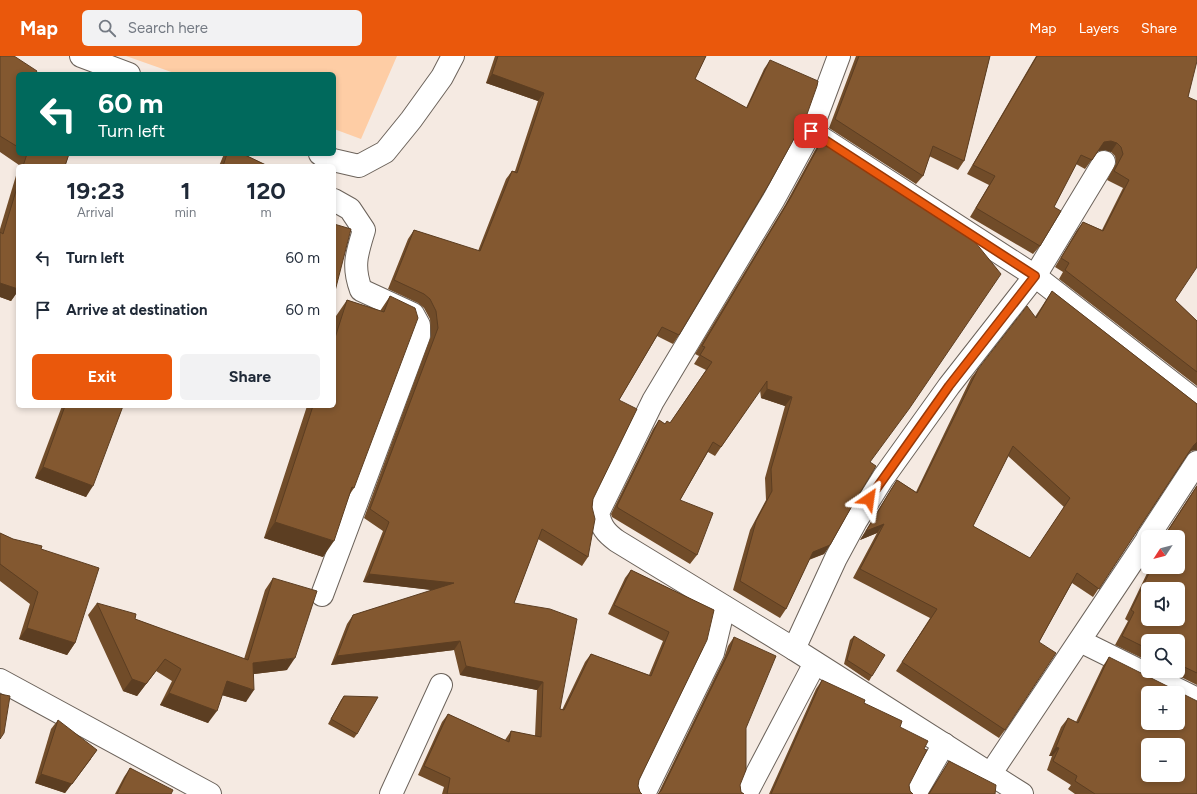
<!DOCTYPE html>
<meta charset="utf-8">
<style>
:root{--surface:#fff;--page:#f2f2f3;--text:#1f2937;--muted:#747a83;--accent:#ea580c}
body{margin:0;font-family:Figtree,sans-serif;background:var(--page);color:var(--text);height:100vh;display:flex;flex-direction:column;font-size:15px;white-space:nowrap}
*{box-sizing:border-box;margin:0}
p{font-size:13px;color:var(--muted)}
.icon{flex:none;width:22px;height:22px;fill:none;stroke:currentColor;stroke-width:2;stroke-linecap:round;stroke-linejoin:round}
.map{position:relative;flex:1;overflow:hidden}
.sheet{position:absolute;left:16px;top:108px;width:320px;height:244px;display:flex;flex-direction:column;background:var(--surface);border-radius:6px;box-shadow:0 2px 6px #0003}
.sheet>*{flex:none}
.hud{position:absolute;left:16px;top:16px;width:320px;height:84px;border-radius:6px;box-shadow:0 2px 6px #0003;background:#00695c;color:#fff;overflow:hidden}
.needle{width:26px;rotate:234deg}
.controls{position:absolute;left:1141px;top:474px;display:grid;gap:8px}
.controls a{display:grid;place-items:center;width:44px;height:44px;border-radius:6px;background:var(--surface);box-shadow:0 2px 6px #0003;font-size:20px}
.pin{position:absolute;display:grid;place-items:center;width:34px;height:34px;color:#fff;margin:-17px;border-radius:8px;box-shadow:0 2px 6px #0006}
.me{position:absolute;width:44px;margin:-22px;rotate:32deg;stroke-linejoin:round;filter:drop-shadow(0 0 3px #0008)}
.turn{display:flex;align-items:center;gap:14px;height:84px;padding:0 16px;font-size:18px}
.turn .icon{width:52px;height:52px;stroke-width:2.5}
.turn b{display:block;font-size:28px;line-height:34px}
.eta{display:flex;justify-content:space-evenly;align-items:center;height:68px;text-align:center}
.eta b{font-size:24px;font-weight:700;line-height:28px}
.button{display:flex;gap:8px;margin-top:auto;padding:8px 16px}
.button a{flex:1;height:46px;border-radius:6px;background:var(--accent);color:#fff;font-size:16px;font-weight:700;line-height:46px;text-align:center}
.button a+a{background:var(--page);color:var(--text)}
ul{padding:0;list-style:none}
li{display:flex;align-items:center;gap:12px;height:52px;padding:0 16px}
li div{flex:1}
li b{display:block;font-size:15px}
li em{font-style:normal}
header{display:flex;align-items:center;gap:24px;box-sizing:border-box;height:56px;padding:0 20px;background:var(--accent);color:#fff}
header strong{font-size:19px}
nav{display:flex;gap:22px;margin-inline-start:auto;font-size:14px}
.search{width:280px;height:36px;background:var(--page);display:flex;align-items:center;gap:10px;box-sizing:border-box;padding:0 14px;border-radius:6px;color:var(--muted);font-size:15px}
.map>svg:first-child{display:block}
</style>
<header>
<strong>Map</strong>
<div class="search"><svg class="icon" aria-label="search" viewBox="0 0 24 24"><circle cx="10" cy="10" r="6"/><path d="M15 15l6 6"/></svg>Search here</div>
<nav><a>Map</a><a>Layers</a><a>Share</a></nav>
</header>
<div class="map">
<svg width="1197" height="738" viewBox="0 0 1197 738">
<rect width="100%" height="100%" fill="#f5eae2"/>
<polygon fill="#fecda5" points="126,0 397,0 361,83 334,73 334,18 177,18"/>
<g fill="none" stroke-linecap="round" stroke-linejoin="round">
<defs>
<g id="minor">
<polyline points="81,0 129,18"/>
<polyline points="811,75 1035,220 1197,346"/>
<polyline points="320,98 333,104 359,110 385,96 411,64 442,21 453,0"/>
<polyline points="1148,481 1197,406"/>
<path d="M322 539 419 280V269L413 258 361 234C352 210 357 197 364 174L350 153 334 144"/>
<polyline points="1080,585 1197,643"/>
<path d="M794 593 617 485C606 477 601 471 598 457L653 345 774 143 811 75 839 0"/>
<polyline points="0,624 210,738"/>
<polyline points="991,717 1148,482"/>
<polyline points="391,738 441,629"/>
<polyline points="644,738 713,597 724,551"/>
<polyline points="746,738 815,607"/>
<polyline points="915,738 944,688"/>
<polyline points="1022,738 794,593 836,502 856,465 883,422 949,330 1035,220 1104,106"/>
</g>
</defs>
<use href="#minor" stroke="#6c635b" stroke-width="24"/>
<use href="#minor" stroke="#fff" stroke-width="22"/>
</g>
<g fill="#714c29" fill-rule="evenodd">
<polygon points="0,0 18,45 18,98 69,98 65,110 19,110 19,109 0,96"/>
<polygon points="495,0 706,0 695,23 746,52 764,13 770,4 679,279 673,288 657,280 619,344 593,443 588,501 582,510 538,483 514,547 560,653 562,654 585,606 591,598 649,619 663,585 608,558 625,522 631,514 714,554 639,724 638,730 640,736 642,738 442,738 444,731 418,719 442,666 448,658 505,684 511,675 535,680 537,634 460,619 454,594 331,609 347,568 353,559 433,534 363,526 383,475 364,462 431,280 430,263 424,252 418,247 388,233 408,183 414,174 478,195 506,123 512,115 515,115 538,45 486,27"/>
<polygon points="856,0 990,0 964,105 958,114 929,100 923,120 916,128 829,72"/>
<polygon points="1036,0 1197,0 1188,41 1175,244 1197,265 1197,330 1059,223 1063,216 1055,211 1077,174 1083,166 1102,174 1123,132 1107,124 1116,107 1115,100 1111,96 1105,94 1098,95 1085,113 1076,108 1054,151 1040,190 1033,198 970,161 989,129 967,118"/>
<polygon points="821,86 870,407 852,450 830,489 824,498 809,504 786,553 780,562 733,534 750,474 766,444 765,422 785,350 761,342 760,334 715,400 708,396 680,444 697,499 690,508 612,461 611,458 653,373 659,364 665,368 670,367 706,314 694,308 699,300 695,298 785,149 815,94"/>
<polygon points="224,98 243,98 268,110 219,110"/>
<polygon points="18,113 18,235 11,245 0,241 0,173"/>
<path d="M1052 235 1196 347 1191 395 1188 398 1093 541 1072 527 1039 586 1005 674 999 682 896 615 930 562 853 522 877 477 860 484 891 433 897 424 916 436 971 322 978 313 1035 261 1046 244ZM1008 400 1064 451 1030 502 973 470Z"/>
<polygon points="390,240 354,432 350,438 323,501 264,482 307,350 334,350 334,267 336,260 347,244 380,255"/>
<polygon points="62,350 123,350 86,441 35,422"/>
<polygon points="1197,429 1197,629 1169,615 1178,615 1178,585 1148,585 1148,605 1115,589 1128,565 1125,563 1150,511 1178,511 1178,481 1163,481"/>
<polygon points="0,477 13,483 41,493 75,587 67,599 19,583 30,548 0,525"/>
<polygon points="273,522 287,614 254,618 246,646 222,639 208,667 160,649 172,625 156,615 137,640 123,635 88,559 97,547 135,563 244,603 265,534"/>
<polygon points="854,580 872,620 869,625 844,608 850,584"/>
<polygon points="734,581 746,672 740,729 741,736 744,738 658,738 724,602 728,590"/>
<polygon points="1109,601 1197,738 1075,738 1068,733 1071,729 1047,714 1052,700 1049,700 1061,671 1068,662 1076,666 1103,610"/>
<polygon points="822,624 864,647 900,671 909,729 910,735 913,738 769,738 816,633"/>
<polygon points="344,640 357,678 354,682 328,668 341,644"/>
<polygon points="58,664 91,703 65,737 35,727 51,673"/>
<polygon points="949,705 995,738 928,738"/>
<polygon points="130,712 171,738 115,738 124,721"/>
</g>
<g fill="#5c3e22">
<polygon points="492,18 544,37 538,45 486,27"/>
<polygon points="1111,85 1117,87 1111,96 1105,94 1098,95 1085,113 1104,86"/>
<polygon points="0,227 18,233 18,235 11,245 0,241"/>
<polygon points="767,333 792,341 785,350 761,342"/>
<polygon points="1197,386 1197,394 1191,395 1187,399 1193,390"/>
<polygon points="43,411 93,430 86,441 35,422"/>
<polygon points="275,466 334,485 323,501 264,482"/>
<polygon points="884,468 877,477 860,484 866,475"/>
<polygon points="830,489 824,498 807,504 813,496"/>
<polygon points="369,518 454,527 448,536 363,526"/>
<polygon points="27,572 75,587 67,599 19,583"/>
<polygon points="460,585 454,594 331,609 337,600"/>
<polygon points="295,602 287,614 245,619 253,607"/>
<polygon points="165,603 137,640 123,635 132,623"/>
<polygon points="466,610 543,626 537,634 460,619"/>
<polygon points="227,625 254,634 246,646 218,638"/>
<polygon points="169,637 217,655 208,667 160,649"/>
<polygon points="1056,691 1059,692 1052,700 1049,700"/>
<polygon points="97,694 65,737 35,727 41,718"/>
</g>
<g fill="#835830" stroke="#5c3e22" fill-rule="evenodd">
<polygon points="0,0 14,0 37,15 35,18 18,18 18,91 0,80"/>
<polygon points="498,0 706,0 695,23 747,52 770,4 818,25 817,30 806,61 769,128 679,279 662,271 619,344 637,353 593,443 592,451 595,463 588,501 542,473 514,547 550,553 577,563 560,653 564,654 591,598 651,620 669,576 614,549 631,514 714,554 707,584 639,724 638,730 640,736 642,738 447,738 450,722 424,710 448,658 509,686 511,675 541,681 543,626 466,610 460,585 337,600 353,559 454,527 369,518 389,466 370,453 438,272 436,255 430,243 424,238 394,224 414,174 480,195 512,115 517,117 544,37 492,18"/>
<polygon points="859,0 990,0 964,105 933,90 923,120 835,63"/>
<polygon points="1037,0 1197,0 1197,5 1188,41 1197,45 1197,211 1175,244 1197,265 1197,316 1065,214 1069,207 1061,202 1083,166 1103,175 1129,124 1114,115 1123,98 1121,91 1117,87 1111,85 1104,86 1092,104 1081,99 1054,151 1061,155 1040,190 976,152 995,120 973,109"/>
<polygon points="821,86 827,87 914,144 914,145 971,181 1001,218 909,353 870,406 876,410 852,450 830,489 813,496 786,553 740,525 756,465 772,435 771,413 792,341 767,333 767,325 721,391 713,386 680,444 713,457 697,499 618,452 617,450 659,364 665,368 667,365 670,367 712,306 700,299 705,291 702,290 791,141"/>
<polygon points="27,98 69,98 65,110 23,110"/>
<polygon points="227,98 243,98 268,110 223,110"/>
<polygon points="18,128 18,233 0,227 0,176 3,178"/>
<polygon points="334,168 351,173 334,239"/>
<path d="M1052 235 1197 348V386L1193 390 1099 533 1077 517 1039 586 1056 597 1005 674 902 606 937 553 860 513 884 468 866 475 897 424 917 437 978 313 1027 250 1036 262ZM1013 390 1070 442 1030 502 973 470Z"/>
<polygon points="390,240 415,252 418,262 354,432 352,431 334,485 275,466 313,350 334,350 334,285 347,244 384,256"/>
<polygon points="65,350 123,350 93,430 43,411"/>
<path d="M1197 430V617L1178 608V585H1148V593L1122 580 1134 556 1131 554 1152 511H1178V481H1164ZM1148 533H1178V563H1148Z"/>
<polygon points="0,477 13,483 42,490 41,493 99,512 75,587 27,572 38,536 0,508"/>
<polygon points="273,522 317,535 295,602 253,607 254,634 227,625 217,655 169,637 181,613 165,603 146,628 132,623 97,547 136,558 135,563 248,604"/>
<polygon points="854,580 885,599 872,620 847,604"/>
<polygon points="734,581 776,600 746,672 746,714 740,729 741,736 744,738 658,738 661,735 730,594"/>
<path d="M1109 601 1197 645V738H1095L1075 725 1077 720 1053 705 1059 692 1056 691 1068 662 1078 667ZM1148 637H1178V667H1148ZM1148 689H1178V719H1148Z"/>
<polygon points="822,624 865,644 864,647 902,665 900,671 928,685 924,693 927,694 909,729 910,735 913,738 771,738"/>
<polygon points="0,638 10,640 4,677 0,683"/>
<polygon points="344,640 378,641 357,678 331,663"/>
<polygon points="58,664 97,694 72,728 41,718"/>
<polygon points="949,705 996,729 995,738 929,738"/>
<polygon points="130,712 173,734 171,738 117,738"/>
</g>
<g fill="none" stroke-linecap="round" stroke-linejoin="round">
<defs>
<polyline id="route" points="811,75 1035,220 949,330 869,443"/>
</defs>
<use href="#route" stroke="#983908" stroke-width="10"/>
<use href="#route" stroke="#ea580c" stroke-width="7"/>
</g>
</svg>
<div class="controls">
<a><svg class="needle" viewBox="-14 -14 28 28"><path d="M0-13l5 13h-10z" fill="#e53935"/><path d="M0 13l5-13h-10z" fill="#747a83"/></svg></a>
<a><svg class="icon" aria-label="sound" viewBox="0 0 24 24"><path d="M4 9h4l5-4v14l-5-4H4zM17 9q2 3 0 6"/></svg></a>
<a><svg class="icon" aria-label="search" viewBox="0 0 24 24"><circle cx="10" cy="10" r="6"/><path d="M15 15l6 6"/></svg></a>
<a>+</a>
<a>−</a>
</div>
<div class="pin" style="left:811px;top:75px;background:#d93025"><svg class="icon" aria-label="arrive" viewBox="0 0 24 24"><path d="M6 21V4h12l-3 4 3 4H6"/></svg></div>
<svg class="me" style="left:869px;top:443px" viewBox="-20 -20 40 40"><path d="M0-17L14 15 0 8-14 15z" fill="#ea580c" stroke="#fff" stroke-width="4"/></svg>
<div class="hud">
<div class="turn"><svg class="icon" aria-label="left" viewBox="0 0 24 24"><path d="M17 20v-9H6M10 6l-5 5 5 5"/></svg><div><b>60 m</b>Turn left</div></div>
</div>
<section class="sheet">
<div class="eta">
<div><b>19:23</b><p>Arrival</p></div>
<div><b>1</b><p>min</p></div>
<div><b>120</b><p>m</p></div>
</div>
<ul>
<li><svg class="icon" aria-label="left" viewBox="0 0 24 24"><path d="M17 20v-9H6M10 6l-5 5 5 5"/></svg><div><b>Turn left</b></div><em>60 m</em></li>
<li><svg class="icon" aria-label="arrive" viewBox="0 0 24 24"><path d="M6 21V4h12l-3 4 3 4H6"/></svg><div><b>Arrive at destination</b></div><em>60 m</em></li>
</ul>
<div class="button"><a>Exit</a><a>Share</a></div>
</section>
</div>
